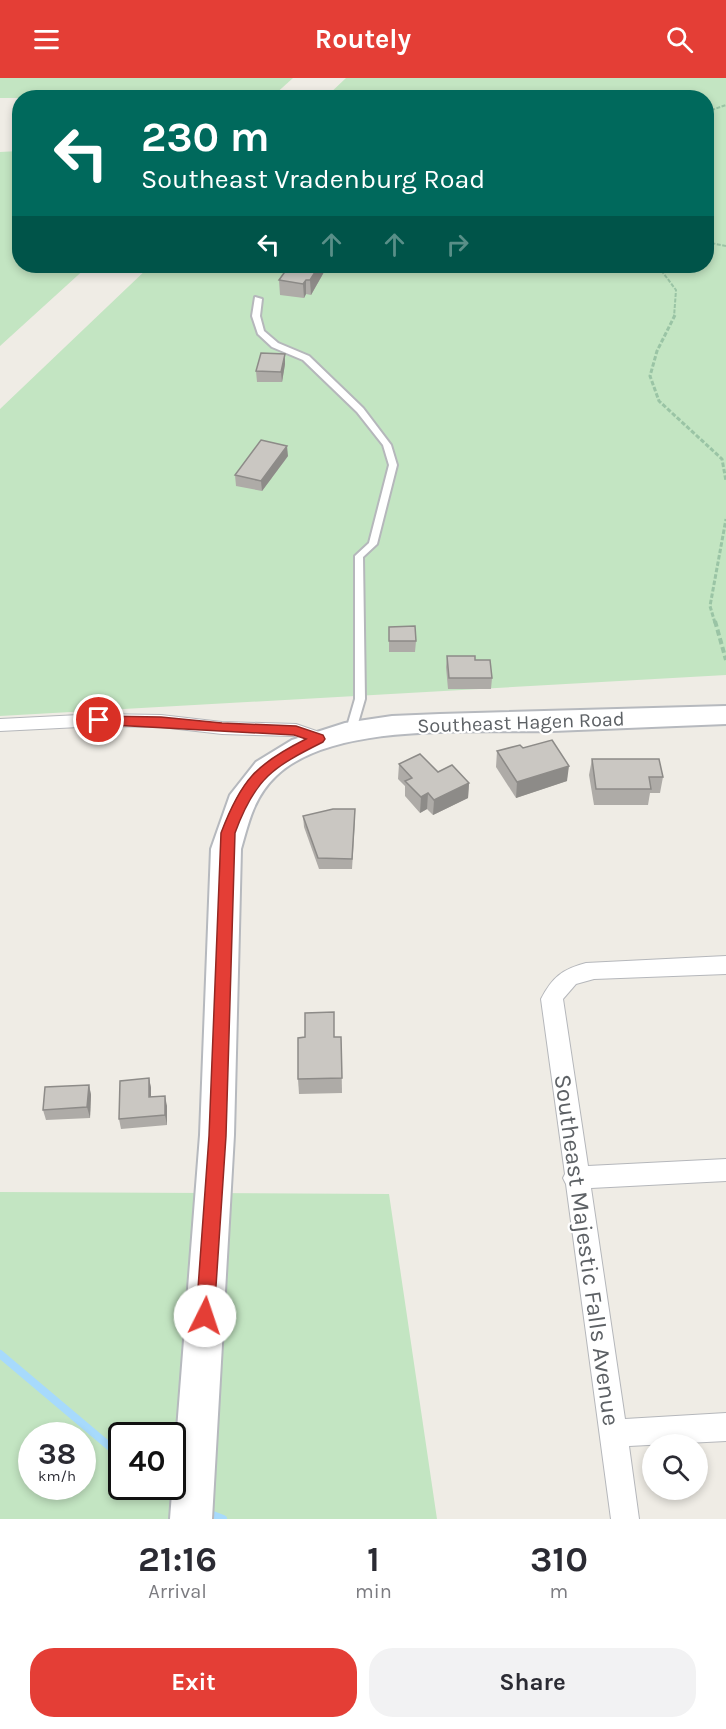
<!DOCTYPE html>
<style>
:root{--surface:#fff;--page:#f2f2f3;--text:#2b2b33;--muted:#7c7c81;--accent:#e43e36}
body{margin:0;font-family:Karla,sans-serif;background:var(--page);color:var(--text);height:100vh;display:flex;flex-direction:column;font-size:22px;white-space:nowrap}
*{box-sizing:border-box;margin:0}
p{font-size:20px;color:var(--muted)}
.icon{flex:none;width:33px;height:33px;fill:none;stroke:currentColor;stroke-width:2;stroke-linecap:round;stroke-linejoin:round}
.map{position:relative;height:1441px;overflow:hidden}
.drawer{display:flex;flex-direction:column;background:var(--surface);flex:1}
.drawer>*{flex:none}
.banner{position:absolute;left:12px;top:12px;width:702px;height:183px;border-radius:24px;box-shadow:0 3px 9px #0003;background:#00695c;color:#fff;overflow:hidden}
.tools{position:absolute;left:642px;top:1356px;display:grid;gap:12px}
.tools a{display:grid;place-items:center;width:66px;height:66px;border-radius:50%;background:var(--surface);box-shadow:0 3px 9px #0003;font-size:30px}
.speed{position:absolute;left:18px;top:1344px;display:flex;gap:12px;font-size:30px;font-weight:700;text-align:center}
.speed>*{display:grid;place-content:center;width:78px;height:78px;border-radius:50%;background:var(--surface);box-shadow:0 3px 9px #0003;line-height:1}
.speed small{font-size:15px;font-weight:400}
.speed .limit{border:3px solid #111;border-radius:9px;background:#fff;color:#111}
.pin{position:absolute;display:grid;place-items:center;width:51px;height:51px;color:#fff;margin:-26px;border:3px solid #fff;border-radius:50%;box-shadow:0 2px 6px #0007}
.me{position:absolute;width:66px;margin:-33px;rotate:4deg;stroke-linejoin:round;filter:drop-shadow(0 0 4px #0008)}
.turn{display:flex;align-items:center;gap:21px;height:126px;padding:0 30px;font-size:27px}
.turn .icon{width:78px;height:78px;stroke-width:2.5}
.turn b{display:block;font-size:42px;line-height:51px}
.lanes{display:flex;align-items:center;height:57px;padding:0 30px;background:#0003;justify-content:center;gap:30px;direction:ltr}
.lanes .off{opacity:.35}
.eta{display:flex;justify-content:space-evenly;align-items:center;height:102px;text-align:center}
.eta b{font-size:36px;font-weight:700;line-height:42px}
.primary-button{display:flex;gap:12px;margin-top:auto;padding:12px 30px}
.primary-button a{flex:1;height:69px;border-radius:24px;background:var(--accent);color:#fff;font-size:24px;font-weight:700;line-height:69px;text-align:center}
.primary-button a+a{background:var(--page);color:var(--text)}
header{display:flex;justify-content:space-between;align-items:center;height:78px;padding:0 30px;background:var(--accent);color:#fff;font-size:27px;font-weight:700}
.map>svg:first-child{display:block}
</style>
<header><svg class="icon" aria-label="menu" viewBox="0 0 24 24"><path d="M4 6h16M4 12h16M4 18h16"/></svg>Routely<svg class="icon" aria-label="search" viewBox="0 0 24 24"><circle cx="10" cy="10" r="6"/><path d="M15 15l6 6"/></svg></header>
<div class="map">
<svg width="726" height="1441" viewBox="0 0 726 1441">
<rect width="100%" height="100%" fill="#efece5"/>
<g fill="#c3e5c2" fill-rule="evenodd">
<polygon points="0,0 293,0 272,19 19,20 0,20"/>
<polygon points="346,0 726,0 726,597 0,638 0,331 150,188 706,188 706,20 326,19"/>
<polygon points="19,73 20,188 88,188 0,268 0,74"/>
<path d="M0 1114 389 1116 437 1441H0ZM32 1358H82V1408H32ZM122 1358H172V1408H122Z"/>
</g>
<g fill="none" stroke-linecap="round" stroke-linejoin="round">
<g stroke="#a7dafc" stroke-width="8">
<polyline points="0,1276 122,1379"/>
<polyline points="160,1408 178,1418"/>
<polyline points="205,1434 223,1441"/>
</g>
<defs>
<polygon id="lane" points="255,219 262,221 260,238 264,253 278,265 309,278 363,330 391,367 397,387 377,466 363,479 365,621 356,652 351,655 346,652 355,621 355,478 369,465 389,387 383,367 357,334 303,282 272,269 258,256 252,238"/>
<g id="street">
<polygon points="99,636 161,637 222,644 296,646 325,656 327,661 325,666 318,667 294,658 222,656 161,649 99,648 0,653 0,641"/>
<path d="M726 878V896L594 901 576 906 563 921 588 1088 726 1081V1103L591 1110 625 1341 726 1335V1363L629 1368 639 1441H611L566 1106 563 1100 565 1096 541 921C552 900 562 891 586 885Z"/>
</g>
<path id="secondary" d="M726 628V646C668 648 611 651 553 653 477 655 333 643 276 698 254 719 249 743 241 771L234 1057 212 1441H170L200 1057 211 771 230 717 256 684 292 662 345 645 392 638 440 636Z"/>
</defs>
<use href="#lane" stroke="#b5b7bb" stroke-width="4"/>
<use href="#street" stroke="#b5b7bb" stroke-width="2"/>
<use href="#secondary" stroke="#b6b9be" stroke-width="4"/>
<g stroke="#9ac4a5" stroke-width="2" stroke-dasharray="4 1.5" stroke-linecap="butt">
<polyline points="706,34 726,27"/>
<polyline points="706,164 726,168"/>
<polyline points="658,188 676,212 674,239"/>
</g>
<g stroke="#9ac4a5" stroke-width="3" stroke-dasharray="4.5 2" stroke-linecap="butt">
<polyline points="675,237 657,273 650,298 659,323 722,381 726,403"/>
<polyline points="715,545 710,528 726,441"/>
</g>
<polyline stroke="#9ac4a5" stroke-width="4" stroke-dasharray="6 3" stroke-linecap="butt" points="715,543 726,582"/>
<use href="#lane" fill="#fff" fill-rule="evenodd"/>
<use href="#street" fill="#fff" fill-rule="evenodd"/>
<use href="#secondary" fill="#fff" fill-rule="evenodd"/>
</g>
<g fill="#aeaba7">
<polygon points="289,188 324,188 324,194 311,217 306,216 304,220 280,217 279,202"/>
<polygon points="285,276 285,286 282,304 257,304 256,293"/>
<polygon points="288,378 262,413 236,408 235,397"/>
<polygon points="389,549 416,563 415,574 389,574"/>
<polygon points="447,578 475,582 492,600 491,611 448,611 446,589"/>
<polygon points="523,670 567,703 516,720 496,689 497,673"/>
<polygon points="592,681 663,699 660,715 650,715 648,727 594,727 589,697"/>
<polygon points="399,686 438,694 469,705 468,720 433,737 427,731 420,735 405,718 405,708 398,701"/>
<polygon points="303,738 355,742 352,791 319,791 304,749"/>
<polygon points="335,959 341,959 342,1015 299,1016 298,1001"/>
<polygon points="149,1000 151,1010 151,1019 167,1028 167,1047 121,1051 119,1041"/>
<polygon points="89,1007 91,1017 90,1040 46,1042 43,1032"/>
</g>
<g fill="#8d8b88">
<polygon points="319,188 324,188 324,194 311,217 310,202"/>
<polygon points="306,202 306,216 304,220 303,206"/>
<polygon points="285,276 285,286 282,304 281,294"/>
<polygon points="287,368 288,378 262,413 261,403"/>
<polygon points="569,688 567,703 516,720 517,704"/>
<polygon points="469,705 468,720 433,737 434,722"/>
<polygon points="428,715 427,731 420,735 421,719"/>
<polygon points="149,1000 151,1010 151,1029 149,1019"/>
<polygon points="89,1007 91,1017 90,1040 87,1029"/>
<polygon points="165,1018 167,1028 167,1047 165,1037"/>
</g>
<g fill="#cac7c2" stroke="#8d8b88" stroke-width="1.5">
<polygon points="289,188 319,188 310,202 306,202 303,206 279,202"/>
<polygon points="261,275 285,276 281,294 256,293"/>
<polygon points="261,362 287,368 261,403 235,397"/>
<polygon points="415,548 416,563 389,563 389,549"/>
<polygon points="447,578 475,578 475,582 490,582 492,600 449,600"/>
<polygon points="552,662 569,688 517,704 497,673 520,667 523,670"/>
<polygon points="420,676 438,694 452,687 469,705 434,722 428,715 421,719 405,703 412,700 399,686"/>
<polygon points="592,681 659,681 663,699 649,699 651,711 596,711"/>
<polygon points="333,731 355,731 352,781 318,780 303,738"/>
<polygon points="334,934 334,959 341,959 342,1000 298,1001 298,960 305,959 305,935"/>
<polygon points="149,1000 149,1019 165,1018 165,1037 119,1041 120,1003"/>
<polygon points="89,1007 87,1029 43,1032 45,1009"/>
</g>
<path fill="#e43e36" stroke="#942823" stroke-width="1.5" d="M99 638 161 639 222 645 296 648 323 657 325 661 323 664C273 689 255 700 235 755L226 1058 214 1238 211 1244 205 1247 199 1244 196 1238 209 1058 221 755C241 702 256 686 306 661L294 657 95 646 93 642 95 639Z"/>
<g text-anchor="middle" stroke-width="4.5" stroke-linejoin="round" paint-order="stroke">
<g font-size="20" fill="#5d6165" stroke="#fff">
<text transform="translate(521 644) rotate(-2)" y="7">Southeast Hagen Road</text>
</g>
<g font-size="24" fill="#5d6165" stroke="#fff">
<text transform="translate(587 1172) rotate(82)" y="8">Southeast Majestic Falls Avenue</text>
</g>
</g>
</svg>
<div class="tools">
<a><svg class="icon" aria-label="search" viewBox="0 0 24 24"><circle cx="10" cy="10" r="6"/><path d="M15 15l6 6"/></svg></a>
</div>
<div class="speed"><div>38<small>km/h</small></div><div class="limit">40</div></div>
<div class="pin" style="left:99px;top:642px;background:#d93025"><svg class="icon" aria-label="arrive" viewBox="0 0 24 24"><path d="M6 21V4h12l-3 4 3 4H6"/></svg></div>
<svg class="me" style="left:205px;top:1238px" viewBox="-20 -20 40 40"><circle r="19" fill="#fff"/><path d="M0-13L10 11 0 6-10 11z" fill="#e43e36"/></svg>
<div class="banner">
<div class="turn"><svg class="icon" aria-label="left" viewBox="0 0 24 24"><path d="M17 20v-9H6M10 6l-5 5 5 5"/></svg><div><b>230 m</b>Southeast Vradenburg Road</div></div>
<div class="lanes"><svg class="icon" aria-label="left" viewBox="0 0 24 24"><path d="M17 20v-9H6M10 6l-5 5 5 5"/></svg><svg class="icon off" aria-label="ahead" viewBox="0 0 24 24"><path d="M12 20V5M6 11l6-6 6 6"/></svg><svg class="icon off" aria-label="ahead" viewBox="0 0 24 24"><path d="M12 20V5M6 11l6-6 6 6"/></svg><svg class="icon off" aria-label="right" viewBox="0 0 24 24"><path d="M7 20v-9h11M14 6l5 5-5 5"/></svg></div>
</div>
</div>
<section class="drawer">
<div class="eta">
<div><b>21:16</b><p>Arrival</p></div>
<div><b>1</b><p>min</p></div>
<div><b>310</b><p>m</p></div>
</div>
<div class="primary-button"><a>Exit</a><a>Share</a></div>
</section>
